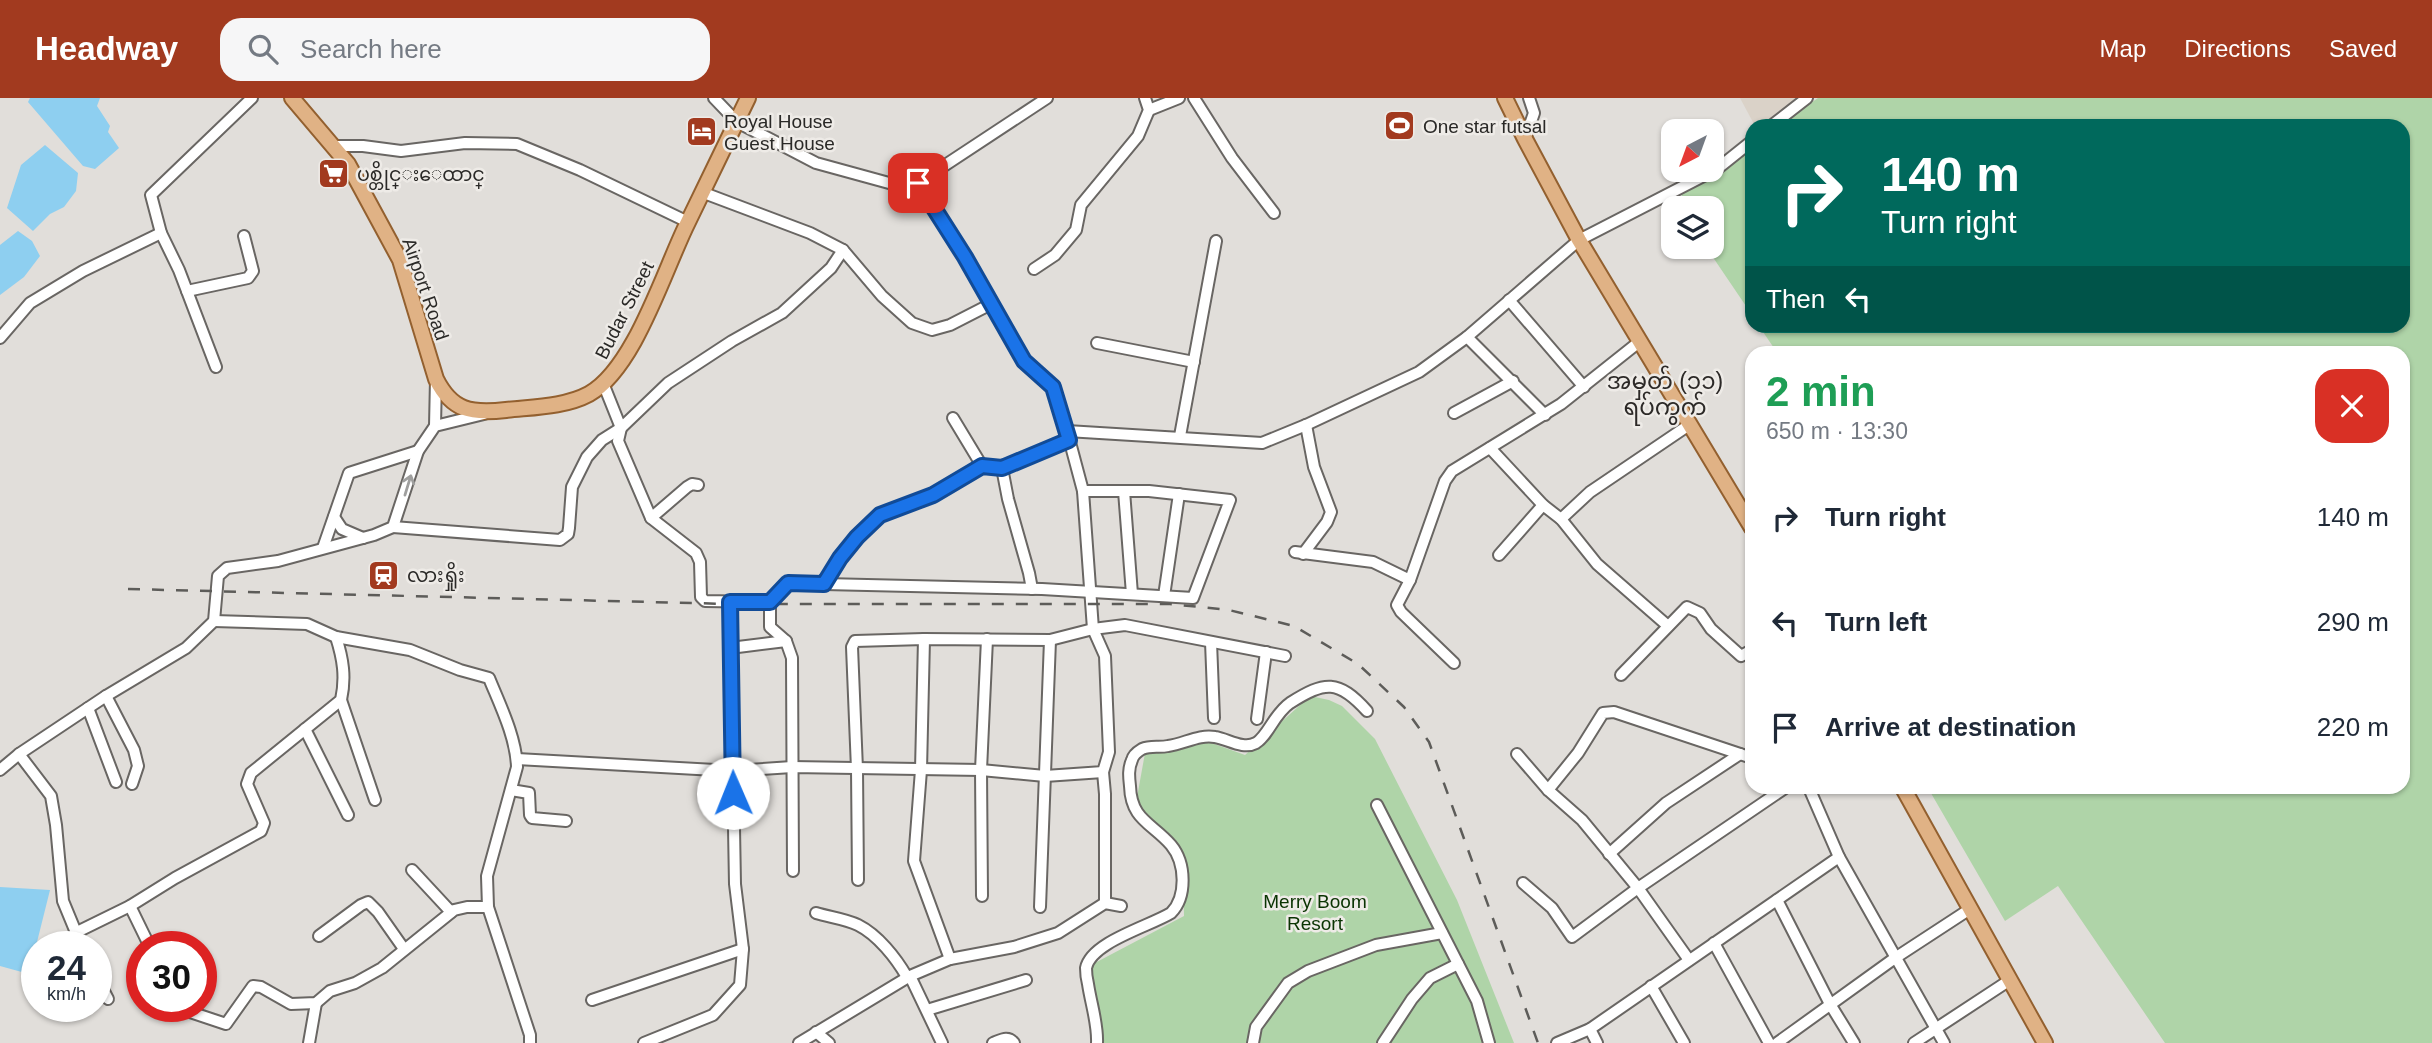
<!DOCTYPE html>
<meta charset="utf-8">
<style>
:root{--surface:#fff;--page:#f6f6f7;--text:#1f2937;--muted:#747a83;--accent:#a23a1f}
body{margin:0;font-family:Helvetica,"Noto Sans Myanmar",sans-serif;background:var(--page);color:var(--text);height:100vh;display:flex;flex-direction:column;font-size:26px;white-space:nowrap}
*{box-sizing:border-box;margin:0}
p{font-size:23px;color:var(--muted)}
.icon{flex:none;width:38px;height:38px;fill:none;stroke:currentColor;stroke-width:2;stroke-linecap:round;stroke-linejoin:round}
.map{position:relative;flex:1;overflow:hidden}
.drawer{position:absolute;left:1745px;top:248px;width:665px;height:448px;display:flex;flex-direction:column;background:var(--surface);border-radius:21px;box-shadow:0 2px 5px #0004}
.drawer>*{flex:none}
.hud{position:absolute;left:1745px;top:21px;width:665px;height:214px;border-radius:21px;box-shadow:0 2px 5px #0004;background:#00695c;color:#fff;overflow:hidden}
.needle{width:46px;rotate:221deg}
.fabs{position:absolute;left:1661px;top:21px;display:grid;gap:14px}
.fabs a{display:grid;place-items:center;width:63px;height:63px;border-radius:14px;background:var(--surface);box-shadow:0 2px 5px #0004;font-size:35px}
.speed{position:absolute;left:21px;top:833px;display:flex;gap:14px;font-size:35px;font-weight:700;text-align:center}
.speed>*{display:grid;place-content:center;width:91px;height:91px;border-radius:50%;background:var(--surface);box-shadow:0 2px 5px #0004;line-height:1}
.speed small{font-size:18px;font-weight:400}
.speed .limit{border:10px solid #d22;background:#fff;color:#111}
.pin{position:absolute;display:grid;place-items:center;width:60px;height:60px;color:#fff;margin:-30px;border-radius:14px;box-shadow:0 4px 10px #0006}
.me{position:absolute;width:77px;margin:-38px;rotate:359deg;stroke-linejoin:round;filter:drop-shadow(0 0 5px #0008)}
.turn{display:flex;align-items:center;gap:24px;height:147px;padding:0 21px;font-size:32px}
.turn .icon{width:91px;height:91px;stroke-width:2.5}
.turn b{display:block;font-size:49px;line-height:60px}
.then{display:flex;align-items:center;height:66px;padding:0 21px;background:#0003;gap:14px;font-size:26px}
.round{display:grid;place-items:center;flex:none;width:74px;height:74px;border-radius:21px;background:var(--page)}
.headline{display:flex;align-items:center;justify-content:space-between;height:119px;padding:0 21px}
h1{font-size:42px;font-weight:600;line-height:52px;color:#1e9e55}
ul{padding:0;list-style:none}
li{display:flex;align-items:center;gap:21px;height:105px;padding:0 21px}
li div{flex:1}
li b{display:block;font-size:26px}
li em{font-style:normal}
header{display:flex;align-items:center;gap:42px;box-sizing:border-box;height:98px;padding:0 35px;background:var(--accent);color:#fff}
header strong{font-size:33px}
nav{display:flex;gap:38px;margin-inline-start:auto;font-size:24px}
.search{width:490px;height:63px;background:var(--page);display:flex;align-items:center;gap:18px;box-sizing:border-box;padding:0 24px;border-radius:21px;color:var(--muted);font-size:26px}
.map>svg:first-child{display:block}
</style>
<header>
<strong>Headway</strong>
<div class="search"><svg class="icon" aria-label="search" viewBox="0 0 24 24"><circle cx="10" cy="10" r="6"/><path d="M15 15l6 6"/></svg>Search here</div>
<nav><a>Map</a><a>Directions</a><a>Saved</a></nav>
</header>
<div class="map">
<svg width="2432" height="945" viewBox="0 0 2432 945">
<rect width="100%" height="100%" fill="#e1deda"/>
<polygon fill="#dad2c8" points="1740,0 1796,0 1760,28 1755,28"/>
<g fill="#afd4a8">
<polygon points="1818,0 2432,0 2432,945 2165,945 2058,788 2005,823 1928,690 2403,690 2403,256 1778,256 1759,228 2403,228 2403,28 1777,28"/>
<polygon points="1752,45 1752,217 1706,149 1712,149 1712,110 1687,110 1680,93"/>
<polygon points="1310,598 1329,602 1342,608 1375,641 1457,802 1514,945 1103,945 1091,867 1184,818 1183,773 1136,705 1145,655 1206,643 1245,657"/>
</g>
<g fill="#8ecff0">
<polygon points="30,0 100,0 97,8 110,28 108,34 119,50 95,71 83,68 28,4"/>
<polygon points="45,47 78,75 76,93 64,109 50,116 33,133 7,110 21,67"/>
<polygon points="18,133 32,143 40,158 24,179 0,197 0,147"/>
<polygon points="0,789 50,792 29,876 0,868"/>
</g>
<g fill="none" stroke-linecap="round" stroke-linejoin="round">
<defs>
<g id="minor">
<polyline points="714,0 737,24 816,65 889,85 918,85 1047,0"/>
<polyline points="1194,0 1232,60 1274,115"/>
<polyline points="1149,12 1179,0"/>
<polyline points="1771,28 1807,0"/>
<polyline points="1525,41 1534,15 1529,0"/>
<polyline points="333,48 363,48 401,53 465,45 517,46 580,72 688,124"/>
<polyline points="704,95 810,135 843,152 882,198 912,225 932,232 950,227 991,206"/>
<polyline points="1034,171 1055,157 1076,132 1081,107 1138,38 1149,12 1145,0"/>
<polyline points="187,193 248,180 253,173 244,138"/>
<polyline points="1509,202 1584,289"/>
<polyline points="1467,239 1545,317"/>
<polyline points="0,240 30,205 83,173 161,135"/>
<polyline points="1097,245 1194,264"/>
<polyline points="216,269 179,172 161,135 151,97 252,0"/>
<polyline points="603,285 621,330 618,343 651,420 696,455 700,464 701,499 705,503 770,504 788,485 824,486 840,460 857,439 880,417 933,397 982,368 1002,370 1069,342"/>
<polyline points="1454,315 1513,283"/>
<polyline points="953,320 982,368"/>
<polyline points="435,328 436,281"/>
<polyline points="1067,333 1262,345 1306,327 1419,274 1467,239 1579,142 1717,71 1752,43"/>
<polyline points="1180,338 1216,143"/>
<polyline points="1490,350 1543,407 1561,421 1597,466 1668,528"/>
<polyline points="1002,370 1008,401 1029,475 1032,491"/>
<polyline points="1124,393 1132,496"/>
<polyline points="334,419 342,431 363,440"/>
<polyline points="651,420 687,389 692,386 698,387"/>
<polyline points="1561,421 1590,394 1689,327"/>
<polyline points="393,429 560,442 568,436 569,430 572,389 587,359 602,342 621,330 668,285 732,243 782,215 831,170 843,152"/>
<polyline points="323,450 349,375 418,353"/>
<polyline points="1295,454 1373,464 1410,482"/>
<polyline points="1303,456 1327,424 1331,414 1314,369 1306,327"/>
<polyline points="1499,457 1543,407"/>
<polyline points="824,486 1042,491 1193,500 1230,402 1149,393 1083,393"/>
<polyline points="1164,498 1179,396"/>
<polyline points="770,504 770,529 786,543 792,560 793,773"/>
<path d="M214 523 307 526 336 539 410 552 460 572 489 580C500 607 516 639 517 669L487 778 488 809 530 937V945"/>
<polyline points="924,541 921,672 914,763 950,861"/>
<polyline points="1211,544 1214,620"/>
<polyline points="730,550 786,543"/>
<polyline points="1454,565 1401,514 1397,507 1410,482 1445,383 1452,373 1561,306 1639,244"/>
<polyline points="1621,577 1687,509 1700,515 1711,531 1741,558 1752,552"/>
<polyline points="106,598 134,652 138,668 132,686"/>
<polyline points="341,602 375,702"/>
<polyline points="88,610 116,684"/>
<polyline points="1257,621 1266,554"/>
<polyline points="305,631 348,717"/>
<polyline points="19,656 51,698 56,727 63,803 82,849"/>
<polyline points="1517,656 1548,692 1582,722 1638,790 1689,862"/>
<polyline points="517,661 733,673 792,669 981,672 1045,678 1103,674 1109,654 1105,558 1093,531 1083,393 1067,333 1053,289 1024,263 965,159 918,85"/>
<polyline points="0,672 19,656 106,598 186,550 214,523 218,478 227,470 278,463 374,437 393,429 418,353 435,328 484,316"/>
<polyline points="1103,674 1105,696 1105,805"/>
<polyline points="1809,690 1839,759 1944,945"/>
<polyline points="511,692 529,695 530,717 532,720 566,723"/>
<polyline points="1548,692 1578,655 1603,615 1614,614 1752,660"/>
<polyline points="1377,707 1477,903 1489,945"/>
<polyline points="1609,756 1666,705 1740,656"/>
<polyline points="412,772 451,814"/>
<polyline points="858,782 857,671 852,549 855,543 924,541 1050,542 1093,531 1125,527 1285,558"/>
<polyline points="1523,785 1552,810 1572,839 1638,790 1785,690"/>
<polyline points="982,798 981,672 987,541"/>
<polyline points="1777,802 1830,906 1854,945"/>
<polyline points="130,808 150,849"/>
<polyline points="1040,809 1050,542"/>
<path d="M816 815C829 819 846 821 858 827 878 837 896 860 907 879"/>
<path d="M75 835 130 808 175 780 261 733 264 725 247 686 251 675 341 602C346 579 343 561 336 539"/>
<polyline points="319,838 361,807 368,804 378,814 404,851"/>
<polyline points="1714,845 1769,945"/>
<polyline points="96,878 108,901"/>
<polyline points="910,878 950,861 1014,849 1058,835 1105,805 1121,808"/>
<polyline points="1651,888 1684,945"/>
<polyline points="592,902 743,851"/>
<polyline points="172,908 226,926 253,888 261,889 291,906 316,905 330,893 355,885 382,870 454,812 467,809 488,809"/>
<polyline points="927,912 1026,882"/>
<polyline points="1590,931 1597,945"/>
<polyline points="816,934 829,945"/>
<polyline points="309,945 316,905"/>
<polyline points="644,945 713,917 740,887 743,851 735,786 730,504"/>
<polyline points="799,945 910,878 942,945"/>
<path d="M993 945C1001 942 1008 937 1014 945"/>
<path d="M1097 945C1098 926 1091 906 1088 886 1087 882 1086 875 1086 870 1091 844 1150 828 1171 815 1187 799 1186 765 1171 747 1152 725 1131 722 1130 688 1129 679 1128 671 1132 662 1133 657 1137 654 1142 651 1151 647 1159 650 1168 648 1184 646 1199 636 1215 639 1228 641 1243 652 1256 645 1268 638 1274 616 1290 605 1325 583 1338 581 1367 613"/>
<polyline points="1253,945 1256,929 1288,885 1308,873 1376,847 1442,835"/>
<polyline points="1383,945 1412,901 1430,880 1458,866"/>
<polyline points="1557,945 1590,931 1839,759"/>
<polyline points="1777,945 1895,860 1970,811"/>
<polyline points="1914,945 2010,882"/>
</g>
<g id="major">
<path d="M292 0 348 66 400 162 436 281C452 313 471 316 506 312 532 309 565 309 589 296 635 270 664 172 688 124 708 83 728 41 748 0"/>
<polyline points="1505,0 1525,41 1579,142 1752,430"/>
<polyline points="1903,690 2045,945"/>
</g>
</defs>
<use href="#minor" stroke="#696663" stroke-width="14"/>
<use href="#major" stroke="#93602f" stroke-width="18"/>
<use href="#minor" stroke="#fff" stroke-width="10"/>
<use href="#major" stroke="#e0b285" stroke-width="14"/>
<polyline stroke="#5d5c59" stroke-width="2.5" stroke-dasharray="12 12" stroke-linecap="butt" points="128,491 730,506 1170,506 1229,512 1294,528 1358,566 1404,609 1429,644 1538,945"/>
</g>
<defs><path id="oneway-shaft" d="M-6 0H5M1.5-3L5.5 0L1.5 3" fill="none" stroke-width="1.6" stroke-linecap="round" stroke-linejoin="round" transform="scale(1.75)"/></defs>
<use stroke="#9f9f9e" href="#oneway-shaft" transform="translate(408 387) rotate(-73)"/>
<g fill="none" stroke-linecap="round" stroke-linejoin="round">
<defs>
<polyline id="route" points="733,695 730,504 770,504 788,485 824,486 840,460 857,439 880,417 933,397 982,368 1002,370 1069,342 1053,289 1024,263 965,159 918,85"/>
</defs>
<use href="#route" stroke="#114b97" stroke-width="18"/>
<use href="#route" stroke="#1a73e8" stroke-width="12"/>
</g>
<defs>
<symbol id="stadium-square" viewBox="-11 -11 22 22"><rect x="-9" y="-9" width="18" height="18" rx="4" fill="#a23a1f" stroke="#eeebe7"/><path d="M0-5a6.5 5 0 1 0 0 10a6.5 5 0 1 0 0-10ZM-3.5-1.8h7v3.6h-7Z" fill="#fff"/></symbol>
<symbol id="hotel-square" viewBox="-11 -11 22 22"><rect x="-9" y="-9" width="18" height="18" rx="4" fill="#a23a1f" stroke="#eeebe7"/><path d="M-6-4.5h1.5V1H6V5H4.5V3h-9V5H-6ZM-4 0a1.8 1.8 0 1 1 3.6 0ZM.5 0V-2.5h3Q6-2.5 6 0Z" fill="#fff"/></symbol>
<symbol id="supermarket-square" viewBox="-11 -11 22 22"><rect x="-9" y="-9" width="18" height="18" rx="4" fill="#a23a1f" stroke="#eeebe7"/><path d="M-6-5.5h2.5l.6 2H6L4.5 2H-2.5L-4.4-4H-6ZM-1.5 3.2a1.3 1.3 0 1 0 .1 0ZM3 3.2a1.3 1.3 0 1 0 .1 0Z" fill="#fff"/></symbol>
<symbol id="station-square" viewBox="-11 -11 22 22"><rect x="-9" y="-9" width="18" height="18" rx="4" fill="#a23a1f" stroke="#eeebe7"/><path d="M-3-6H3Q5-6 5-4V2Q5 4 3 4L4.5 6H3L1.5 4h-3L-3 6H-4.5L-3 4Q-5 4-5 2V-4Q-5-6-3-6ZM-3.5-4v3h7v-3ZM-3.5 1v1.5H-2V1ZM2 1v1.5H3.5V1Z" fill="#fff"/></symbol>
</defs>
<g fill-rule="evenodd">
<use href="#stadium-square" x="1382" y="10" width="35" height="35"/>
<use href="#hotel-square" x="684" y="16" width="35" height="35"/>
<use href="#supermarket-square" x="316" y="58" width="35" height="35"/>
<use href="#station-square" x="366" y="460" width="35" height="35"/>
</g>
<g text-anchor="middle" stroke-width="5" stroke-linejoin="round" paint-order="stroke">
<g font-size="19" fill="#2a2927" stroke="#eeebe7" text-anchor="start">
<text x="724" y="30">Royal House<tspan x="724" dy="22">Guest House</tspan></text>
<text x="1423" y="35">One star futsal</text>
<text x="357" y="83">ပစ္တိုင္းေထာင္</text>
<text x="407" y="484">လားရှိုး</text>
</g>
<g font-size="19" fill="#2a2927" stroke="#eeebe7">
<text transform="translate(426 191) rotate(71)" y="7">Airport Road</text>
<text transform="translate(624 212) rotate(-63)" y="7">Budar Street</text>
</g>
<g font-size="19" fill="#0a3402" stroke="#eeebe7">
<text x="1315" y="810">Merry Boom<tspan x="1315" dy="22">Resort</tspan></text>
</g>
<g font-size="23" fill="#2c2927" stroke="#eeebe7">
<text x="1665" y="291">အမှတ် (၁၁)<tspan x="1665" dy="26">ရပ်ကွက်</tspan></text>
</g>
</g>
</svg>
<div class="fabs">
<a><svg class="needle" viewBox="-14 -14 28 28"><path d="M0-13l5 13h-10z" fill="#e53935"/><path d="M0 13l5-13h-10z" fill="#747a83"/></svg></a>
<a><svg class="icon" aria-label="layers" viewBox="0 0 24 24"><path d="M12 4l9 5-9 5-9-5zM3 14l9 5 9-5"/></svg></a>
</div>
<div class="speed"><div>24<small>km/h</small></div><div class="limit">30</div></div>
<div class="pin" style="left:918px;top:85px;background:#d93025"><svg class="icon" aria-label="arrive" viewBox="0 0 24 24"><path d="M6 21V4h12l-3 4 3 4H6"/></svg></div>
<svg class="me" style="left:733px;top:695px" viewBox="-20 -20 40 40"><circle r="19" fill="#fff"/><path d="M0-13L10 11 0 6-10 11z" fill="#1a73e8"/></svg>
<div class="hud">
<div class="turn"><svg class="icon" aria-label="right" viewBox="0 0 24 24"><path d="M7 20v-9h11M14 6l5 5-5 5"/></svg><div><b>140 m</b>Turn right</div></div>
<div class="then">Then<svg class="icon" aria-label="left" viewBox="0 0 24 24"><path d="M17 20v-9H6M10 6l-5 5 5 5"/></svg></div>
</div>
<section class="drawer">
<div class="headline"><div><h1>2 min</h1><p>650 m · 13:30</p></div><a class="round" style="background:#d93025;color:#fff"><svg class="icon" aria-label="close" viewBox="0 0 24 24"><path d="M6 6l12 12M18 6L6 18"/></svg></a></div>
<ul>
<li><svg class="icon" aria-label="right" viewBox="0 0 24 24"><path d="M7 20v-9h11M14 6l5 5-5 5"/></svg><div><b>Turn right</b></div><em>140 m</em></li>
<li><svg class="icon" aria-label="left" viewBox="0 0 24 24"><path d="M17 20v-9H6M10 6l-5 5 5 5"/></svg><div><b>Turn left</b></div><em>290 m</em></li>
<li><svg class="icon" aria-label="arrive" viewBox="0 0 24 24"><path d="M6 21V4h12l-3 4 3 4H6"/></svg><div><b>Arrive at destination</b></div><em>220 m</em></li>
</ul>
</section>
</div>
